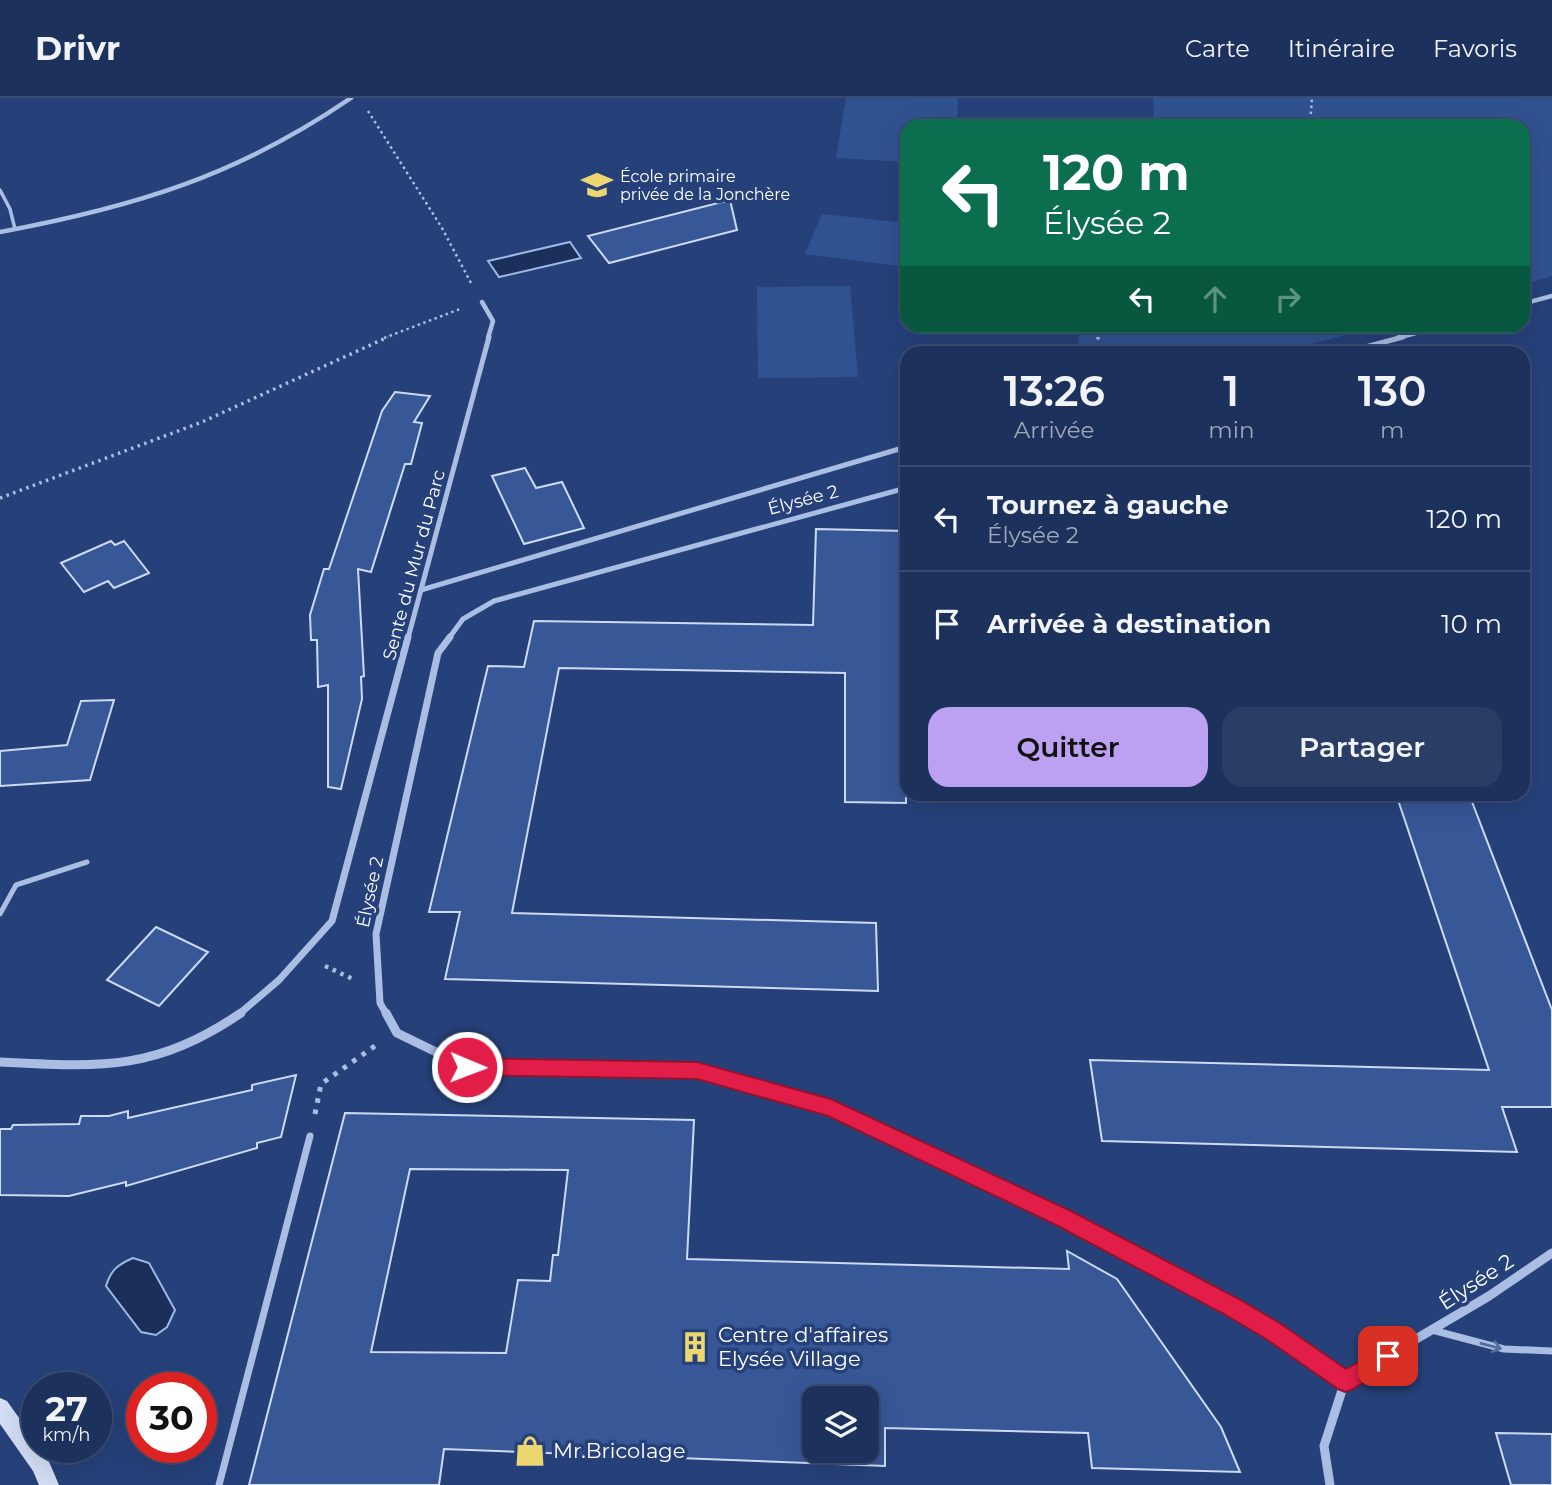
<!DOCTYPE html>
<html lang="fr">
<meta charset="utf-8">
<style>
:root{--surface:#1c315c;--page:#293d65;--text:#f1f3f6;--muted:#a0a9bb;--line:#3a4c72;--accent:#bca0f2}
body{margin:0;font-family:Montserrat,sans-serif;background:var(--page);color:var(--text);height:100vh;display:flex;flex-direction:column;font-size:26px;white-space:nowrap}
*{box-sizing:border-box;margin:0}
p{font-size:23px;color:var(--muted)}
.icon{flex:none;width:38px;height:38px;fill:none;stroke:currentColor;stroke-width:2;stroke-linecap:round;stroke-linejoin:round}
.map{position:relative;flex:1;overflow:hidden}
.panel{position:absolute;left:900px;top:248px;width:630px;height:455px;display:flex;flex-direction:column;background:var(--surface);border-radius:21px;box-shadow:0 7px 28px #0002,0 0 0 2px var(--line)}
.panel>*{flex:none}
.banner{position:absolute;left:900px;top:21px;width:630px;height:214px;border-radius:21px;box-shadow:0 7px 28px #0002,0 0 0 2px var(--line);background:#0b6e4f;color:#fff;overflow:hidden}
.tools{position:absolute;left:802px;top:1288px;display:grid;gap:14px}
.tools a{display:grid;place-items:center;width:77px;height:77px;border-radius:14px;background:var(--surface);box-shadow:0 7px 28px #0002,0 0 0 2px var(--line);font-size:35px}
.speed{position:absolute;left:21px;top:1274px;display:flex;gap:14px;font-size:35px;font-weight:700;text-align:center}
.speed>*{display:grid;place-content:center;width:91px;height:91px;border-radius:50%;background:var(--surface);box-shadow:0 7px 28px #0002,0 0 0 2px var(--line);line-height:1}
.speed small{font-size:18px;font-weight:400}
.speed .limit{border:10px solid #d22;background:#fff;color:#111}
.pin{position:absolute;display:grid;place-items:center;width:60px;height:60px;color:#fff;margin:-30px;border-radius:14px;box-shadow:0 4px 10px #0006}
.me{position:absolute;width:77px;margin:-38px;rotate:91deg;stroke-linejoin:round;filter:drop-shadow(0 0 5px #0008)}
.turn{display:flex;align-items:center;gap:24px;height:147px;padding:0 28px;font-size:32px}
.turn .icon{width:91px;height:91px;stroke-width:2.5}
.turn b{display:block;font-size:49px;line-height:60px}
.lanes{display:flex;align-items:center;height:66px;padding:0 28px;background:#0003;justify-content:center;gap:35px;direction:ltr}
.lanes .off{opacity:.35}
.eta{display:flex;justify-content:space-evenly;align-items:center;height:119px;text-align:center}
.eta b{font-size:42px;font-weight:600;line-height:49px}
.action{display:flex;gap:14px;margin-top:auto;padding:14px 28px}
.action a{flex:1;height:80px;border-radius:21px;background:var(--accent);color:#111;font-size:28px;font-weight:600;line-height:80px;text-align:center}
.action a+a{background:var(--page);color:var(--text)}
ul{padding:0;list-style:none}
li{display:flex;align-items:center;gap:21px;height:105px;padding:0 28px;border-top:2px solid var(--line)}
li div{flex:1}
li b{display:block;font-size:26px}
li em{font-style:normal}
header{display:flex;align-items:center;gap:42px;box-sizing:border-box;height:98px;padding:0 35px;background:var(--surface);border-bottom:2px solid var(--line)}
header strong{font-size:33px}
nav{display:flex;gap:38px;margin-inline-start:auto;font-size:24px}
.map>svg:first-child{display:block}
</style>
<header>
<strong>Drivr</strong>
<nav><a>Carte</a><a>Itinéraire</a><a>Favoris</a></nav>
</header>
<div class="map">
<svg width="1552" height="1387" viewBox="0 0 1552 1387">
<rect width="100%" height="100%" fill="#26417a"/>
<g fill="#315291">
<polygon points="846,0 958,0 957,28 906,28 906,64 836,60"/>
<polygon points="1153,0 1552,0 1552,178 1523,187 1522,28 1154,28"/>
<polygon points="822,116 906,125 906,169 805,156"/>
<polygon points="850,188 858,279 758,280 757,189"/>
<polygon points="1079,228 1378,228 1279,255 1078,256"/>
</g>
<g fill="#1b2f5b" stroke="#9fb7e4" stroke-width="2">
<polygon points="570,144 581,160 499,179 488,163"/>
<path d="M133 1160 149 1165 175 1212 167 1229 156 1237 141 1234 106 1188C111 1172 117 1167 133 1160Z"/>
</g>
<g fill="#375797" stroke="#cddaf3" stroke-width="2" fill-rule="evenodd">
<polygon points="730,102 737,132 609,165 588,138"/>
<polygon points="395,294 430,298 414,324 422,325 411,366 405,366 371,474 358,471 364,578 361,579 362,601 341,691 328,689 328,587 318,589 317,542 311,542 310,517 324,471 329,471 382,313"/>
<polygon points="525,370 536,390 562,384 584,430 524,446 492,378"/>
<polygon points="816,431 906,433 906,705 845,704 845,575 559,570 512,815 876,825 878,893 445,881 460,814 429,814 488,568 524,569 534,523 813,527"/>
<polygon points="111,443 115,447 124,443 149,475 114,490 108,483 84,494 61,465"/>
<polygon points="114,602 90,682 0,688 0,653 67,647 81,603"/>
<polygon points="1396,696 1469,696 1552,912 1552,1009 1502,1009 1517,1054 1102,1043 1090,962 1489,972"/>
<polygon points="156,829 208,854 159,908 107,882"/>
<polygon points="296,977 281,1039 257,1045 257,1050 126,1088 126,1084 69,1098 0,1097 0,1031 11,1031 13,1027 79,1026 81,1018 109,1018 128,1013 128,1020 252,992 252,987"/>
<path d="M345 1015 694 1022 687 1161 1069 1171 1067 1153 1117 1181 1221 1329 1240 1374 1092 1370 1088 1335 885 1330V1368L444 1351 439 1387H249ZM410 1071 568 1072 558 1157H553L550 1183 518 1182 506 1255 371 1254ZM814 1300H866V1353H814Z"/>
<polygon points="1496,1335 1552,1336 1552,1387 1511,1387"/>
</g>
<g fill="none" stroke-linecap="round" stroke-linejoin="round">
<g stroke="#aabee4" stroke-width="2.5" stroke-dasharray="2.5 3.5" stroke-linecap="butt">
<polyline points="368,13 442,130 471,185"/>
<polyline points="1310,28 1312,0"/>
<polyline points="1097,228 1098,240"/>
<polyline points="384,240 460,211"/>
</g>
<g stroke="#aabee4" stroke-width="3.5" stroke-dasharray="2.5 4.5" stroke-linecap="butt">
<polyline points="1098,239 1099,255"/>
<polyline points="0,400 202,324 388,239"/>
</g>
<polyline stroke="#aabee4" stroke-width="4.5" stroke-dasharray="3.5 5" stroke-linecap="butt" points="325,868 355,882"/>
<polyline stroke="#aabee4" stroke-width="5" stroke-dasharray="4.5 7" stroke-linecap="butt" points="315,1016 321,986 375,948"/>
<polyline stroke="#aabee4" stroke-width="3.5" points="0,92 10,111 15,131"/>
<polyline stroke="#aabee4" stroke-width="5" points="0,816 16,787 87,764"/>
<g stroke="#aabee4" stroke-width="7">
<polyline points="1432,1232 1504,1251 1552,1253"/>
<polyline points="219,1387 310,1038"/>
</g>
<g stroke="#aabee4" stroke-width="4.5">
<path d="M0 134C134 109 237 78 351 0"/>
<polyline points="482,204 493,223 488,240"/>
<polyline points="1522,206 1552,198"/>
<polyline points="1397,240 1442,228"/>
</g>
<g stroke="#aabee4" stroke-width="5">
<polyline points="1339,256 1403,239"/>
<polyline points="421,492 906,349"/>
<polyline points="408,540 489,239"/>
<polyline points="449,540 463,521 494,503 906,390"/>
</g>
<g stroke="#aabee4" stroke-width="7">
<polyline points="238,917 279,882 332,823 408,539"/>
<polyline points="387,917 380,905 376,836 438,555 450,539"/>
</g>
<g stroke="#aabee4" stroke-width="9">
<polyline points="386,915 397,935 467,969 697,973 831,1010 1064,1120 1255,1221 1345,1283"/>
<path d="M0 964C100 969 154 974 241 915"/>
<polyline points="1330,1387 1324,1348 1345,1283 1489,1198 1552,1155"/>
</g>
<polygon fill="#d3ddf4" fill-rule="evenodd" points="0,1300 7,1303 37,1345 37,1349 40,1349 47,1359 59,1387 39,1387 33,1373 0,1326"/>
</g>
<defs><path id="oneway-shaft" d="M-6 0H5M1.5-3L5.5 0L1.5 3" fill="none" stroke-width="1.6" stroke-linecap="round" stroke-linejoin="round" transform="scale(1.75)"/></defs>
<use stroke="#546d9f" href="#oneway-shaft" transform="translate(1491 1248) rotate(15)"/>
<polygon fill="#e11d48" stroke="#92132f" stroke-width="2" points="467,960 697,964 831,1001 1071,1113 1239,1201 1281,1226 1346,1271 1388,1247 1396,1250 1399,1258 1396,1265 1353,1291 1345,1294 1338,1291 1266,1241 1224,1216 1056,1127 828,1018 697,981 467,977 461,975 458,969 461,963"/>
<defs>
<symbol id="school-bare" viewBox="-9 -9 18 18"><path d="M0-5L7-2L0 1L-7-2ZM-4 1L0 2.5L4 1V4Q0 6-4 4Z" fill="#ecd670" stroke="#26417a" stroke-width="2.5" paint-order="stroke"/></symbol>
<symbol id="building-bare" viewBox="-9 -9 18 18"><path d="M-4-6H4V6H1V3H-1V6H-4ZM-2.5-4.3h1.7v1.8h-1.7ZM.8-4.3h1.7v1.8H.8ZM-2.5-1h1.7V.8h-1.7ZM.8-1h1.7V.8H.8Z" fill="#ecd670" stroke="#26417a" stroke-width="2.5" paint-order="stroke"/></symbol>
<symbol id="shop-bare" viewBox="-9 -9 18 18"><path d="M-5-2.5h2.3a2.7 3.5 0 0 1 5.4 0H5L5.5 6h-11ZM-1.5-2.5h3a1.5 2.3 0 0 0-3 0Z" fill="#ecd670" stroke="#26417a" stroke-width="2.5" paint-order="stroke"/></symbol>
</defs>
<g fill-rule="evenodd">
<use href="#school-bare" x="575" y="65" width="44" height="44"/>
<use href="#building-bare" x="673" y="1227" width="44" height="44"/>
<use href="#shop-bare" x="508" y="1331" width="44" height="44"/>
</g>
<g text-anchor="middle" stroke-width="7" stroke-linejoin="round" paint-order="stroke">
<g font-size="16" fill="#fff" stroke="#26417a" text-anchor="start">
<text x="620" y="84">École primaire<tspan x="620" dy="18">privée de la Jonchère</tspan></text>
</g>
<g font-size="18" fill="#fff" stroke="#26417a">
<text transform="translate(803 402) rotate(-15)" y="6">Élysée 2</text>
<text transform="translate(414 467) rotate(-75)" y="6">Sente du Mur du Parc</text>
<text transform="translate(370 794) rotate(-78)" y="6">Élysée 2</text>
</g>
<g font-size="21" fill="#fff" stroke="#26417a">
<text transform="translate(1476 1184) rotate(-33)" y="7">Élysée 2</text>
</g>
<g font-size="21" fill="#fff" stroke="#26417a" text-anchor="start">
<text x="718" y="1244">Centre d'affaires<tspan x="718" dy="24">Elysée Village</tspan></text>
<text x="553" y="1360">Mr.Bricolage</text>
</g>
</g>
</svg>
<div class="tools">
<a><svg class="icon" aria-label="layers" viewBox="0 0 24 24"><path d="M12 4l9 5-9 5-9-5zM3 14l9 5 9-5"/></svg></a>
</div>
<div class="speed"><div>27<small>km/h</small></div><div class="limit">30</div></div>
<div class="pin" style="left:1388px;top:1258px;background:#d93025"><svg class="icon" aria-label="arrive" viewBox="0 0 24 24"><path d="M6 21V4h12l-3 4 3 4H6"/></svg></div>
<svg class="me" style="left:467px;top:969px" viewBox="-20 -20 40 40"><circle r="17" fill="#e11d48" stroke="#fff" stroke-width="3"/><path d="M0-11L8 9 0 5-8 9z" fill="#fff"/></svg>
<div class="banner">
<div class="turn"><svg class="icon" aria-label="left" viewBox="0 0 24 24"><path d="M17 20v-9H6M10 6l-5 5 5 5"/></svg><div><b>120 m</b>Élysée 2</div></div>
<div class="lanes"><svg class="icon" aria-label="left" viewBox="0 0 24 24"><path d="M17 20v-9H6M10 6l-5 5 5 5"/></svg><svg class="icon off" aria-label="ahead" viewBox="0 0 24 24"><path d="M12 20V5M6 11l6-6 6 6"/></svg><svg class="icon off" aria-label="right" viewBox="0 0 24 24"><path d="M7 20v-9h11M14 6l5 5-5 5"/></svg></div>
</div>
<section class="panel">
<div class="eta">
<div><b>13:26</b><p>Arrivée</p></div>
<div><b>1</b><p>min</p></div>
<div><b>130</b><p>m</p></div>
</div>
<ul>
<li><svg class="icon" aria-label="left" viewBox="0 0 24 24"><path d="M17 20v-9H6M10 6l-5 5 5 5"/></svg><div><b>Tournez à gauche</b><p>Élysée 2</p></div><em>120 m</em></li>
<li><svg class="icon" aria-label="arrive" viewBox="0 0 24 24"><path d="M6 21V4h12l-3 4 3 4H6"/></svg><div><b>Arrivée à destination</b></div><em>10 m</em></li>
</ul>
<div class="action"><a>Quitter</a><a>Partager</a></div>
</section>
</div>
